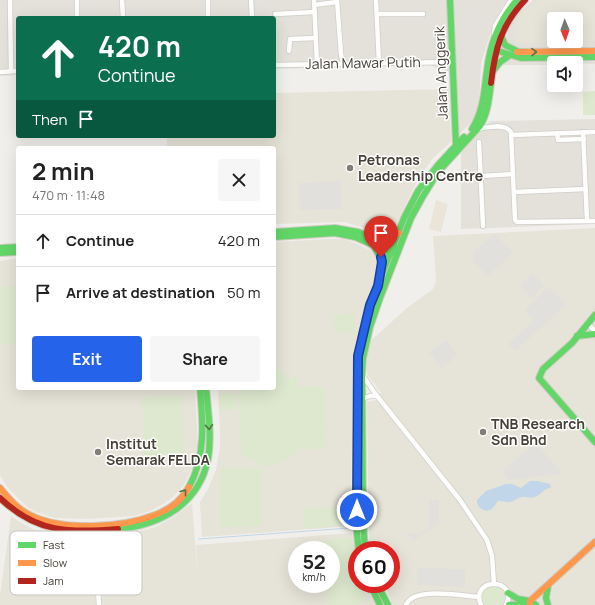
<!DOCTYPE html>
<meta charset="utf-8">
<style>
:root{--surface:#fff;--page:#f6f6f6;--text:#222;--muted:#767676;--line:#e0e0e0;--accent:#2563eb}
body{margin:0;font-family:Manrope,sans-serif;background:var(--page);color:var(--text);height:100vh;display:flex;flex-direction:column;font-size:15px;white-space:nowrap}
*{box-sizing:border-box;margin:0}
p{font-size:13px;color:var(--muted)}
.icon{flex:none;width:22px;height:22px;fill:none;stroke:currentColor;stroke-width:2;stroke-linecap:round;stroke-linejoin:round}
.map{position:relative;flex:1;overflow:hidden}
.panel{position:absolute;left:16px;top:146px;width:260px;height:244px;display:flex;flex-direction:column;background:var(--surface);border-radius:4px;box-shadow:0 4px 16px #0002}
.panel>*{flex:none}
.hud{position:absolute;left:16px;top:16px;width:260px;height:122px;border-radius:4px;box-shadow:0 4px 16px #0002;background:#0b6e4f;color:#fff;overflow:hidden}
.needle{width:26px;rotate:178deg}
.fabs{position:absolute;left:547px;top:12px;display:grid;gap:8px}
.fabs a{display:grid;place-items:center;width:36px;height:36px;border-radius:4px;background:var(--surface);box-shadow:0 4px 16px #0002;font-size:20px}
.speed{position:absolute;left:288px;top:541px;display:flex;gap:8px;font-size:20px;font-weight:700;text-align:center}
.speed>*{display:grid;place-content:center;width:52px;height:52px;border-radius:50%;background:var(--surface);box-shadow:0 4px 16px #0002;line-height:1}
.speed small{font-size:10px;font-weight:400}
.speed .limit{border:6px solid #d22;background:#fff;color:#111}
.pin{position:absolute;display:grid;place-items:center;width:34px;height:34px;color:#fff;margin:-41px -17px;border-radius:50% 50% 50% 0;rotate:-45deg;box-shadow:0 0 4px #0007}
.pin .icon{rotate:45deg}
.me{position:absolute;width:44px;margin:-22px;rotate:0deg;stroke-linejoin:round;filter:drop-shadow(0 0 3px #0008)}
.turn{display:flex;align-items:center;gap:14px;height:84px;padding:0 16px;font-size:18px}
.turn .icon{width:52px;height:52px;stroke-width:2.5}
.turn b{display:block;font-size:28px;line-height:34px}
.then{display:flex;align-items:center;height:38px;padding:0 16px;background:#0003;gap:8px;font-size:15px}
.round{display:grid;place-items:center;flex:none;width:42px;height:42px;border-radius:4px;background:var(--page)}
.head{display:flex;align-items:center;justify-content:space-between;height:68px;padding:0 16px}
h1{font-size:24px;font-weight:700;line-height:30px}
.action{display:flex;gap:8px;margin-top:auto;padding:8px 16px}
.action a{flex:1;height:46px;border-radius:4px;background:var(--accent);color:#fff;font-size:16px;font-weight:700;line-height:46px;text-align:center}
.action a+a{background:var(--page);color:var(--text)}
ul{padding:0;list-style:none}
li{display:flex;align-items:center;gap:12px;height:52px;padding:0 16px;border-top:1px solid var(--line)}
li div{flex:1}
li b{display:block;font-size:15px}
li em{font-style:normal}
.map>svg:first-child{display:block}
</style>
<div class="map">
<svg width="595" height="605" viewBox="0 0 595 605">
<rect width="100%" height="100%" fill="#f1efeb"/>
<g fill="#e4e1da" fill-rule="evenodd">
<polygon points="0,0 508,0 502,7 492,29 481,63 479,107 475,118 453,141 450,73 429,65 274,69 274,18 18,18 18,75 0,76"/>
<path d="M533 0H595V64L554 63V65H503L508 29 514 17ZM554 19H576V41H554Z"/>
<polygon points="595,119 595,224 461,229 461,153 490,121"/>
</g>
<polygon fill="#ebe4d9" points="436,200 448,204 441,232 429,229"/>
<g fill="#e6e3d8" fill-rule="evenodd">
<path d="M538 0H595V41L516 43V19ZM554 19H576V41H554Z"/>
<polygon points="449,89 451,142 433,158 418,179 397,223 388,232 375,231 344,222 274,224 274,148 167,148 167,136 274,136 274,93"/>
<polygon points="595,228 595,605 393,605 384,584 391,584 391,550 370,550 369,542 367,402 376,400 381,393 368,376 367,371 367,344 407,308 433,289 436,281 433,236"/>
<polygon points="331,239 344,239 357,244 369,250 378,258 379,271 356,340 353,364 351,496 352,526 202,537 200,502 208,489 216,470 220,447 220,432 218,388 274,388 274,242"/>
<polygon points="18,258 18,388 195,388 197,431 198,446 196,458 190,473 183,486 174,496 163,504 150,511 134,516 86,519 54,518 39,513 27,507 7,487 0,475 0,261"/>
<path d="M192 503 198 581 196 545 352 533 357 556V584H365L375 605H102L96 535 137 532 156 527 172 518ZM297 550H331V584H297Z"/>
<polygon points="11,516 18,521 33,529 51,534 70,536 91,535 96,605 0,605 0,596"/>
</g>
<g fill="#dde8ce">
<polygon points="595,91 595,115 583,115 583,92"/>
<polygon points="18,286 18,343 0,344 0,287"/>
<polygon points="354,313 355,332 335,333 334,315"/>
<polygon points="274,367 279,369 289,378 298,377 298,386 325,386 326,449 298,449 297,454 288,457 282,462 269,466 261,465 248,457 242,457 239,394 243,394 243,388 274,388"/>
<polygon points="219,393 238,394 238,410 219,410"/>
<polygon points="181,395 185,454 145,457 142,397"/>
<polygon points="220,468 262,468 262,526 220,527"/>
<polygon points="324,507 344,507 344,526 324,526 324,528 303,528 303,508 324,508 324,520"/>
<polygon points="351,537 357,561 357,584 363,584 367,600 358,605 328,605 326,584 331,584 331,550 322,550 319,542"/>
<path d="M494 586C506 588 506 595 504 605H484C479 596 484 587 494 586Z"/>
</g>
<g fill="#e2e0dc">
<polygon points="341,181 342,209 300,210 299,183"/>
<polygon points="495,234 513,253 488,276 473,261 473,252"/>
<polygon points="533,273 544,286 531,298 520,285"/>
<polygon points="549,287 566,305 515,351 508,344 535,320 525,310"/>
<polygon points="446,340 458,355 442,368 429,352"/>
<polygon points="535,443 562,472 559,474 508,480 502,471"/>
<polygon points="429,500 439,500 439,523 414,540 407,534 411,533 416,535 430,528"/>
<polygon points="418,567 465,570 465,587 417,585"/>
</g>
<path fill="#c1d7e9" d="M530 481H537L550 484 551 488C544 488 541 495 535 497 530 499 526 496 522 497 518 497 515 501 510 502 505 503 502 500 498 501L492 509 486 511C480 509 477 506 477 500L486 491 506 484H512L521 488Z"/>
<g fill="none" stroke-linecap="round" stroke-linejoin="round">
<polyline stroke="#c1d7e9" stroke-width="1" points="199,539 349,528"/>
<defs>
<g id="street">
<polyline points="10,0 11,71"/>
<polyline points="77,0 77,18"/>
<polyline points="122,0 123,18"/>
<polyline points="208,0 208,18"/>
<polyline points="251,0 252,18"/>
<polyline points="314,0 317,64"/>
<polyline points="337,0 341,54 343,64"/>
<polyline points="376,0 379,63"/>
<polyline points="314,5 337,2"/>
<polyline points="275,14 315,12"/>
<polyline points="377,14 423,14"/>
<polyline points="494,34 495,26 511,0"/>
<polyline points="289,51 290,39 316,38"/>
<polyline points="274,65 452,62"/>
<polyline points="0,72 18,71"/>
<path d="M478 129C487 127 505 123 511 132L515 220 517 222 595 221"/>
<polyline points="583,132 587,221"/>
<polyline points="557,133 558,140 584,139"/>
<polyline points="511,135 595,132"/>
<polyline points="479,142 483,226"/>
<polyline points="481,176 513,174"/>
<polyline points="514,192 586,189"/>
<polyline points="588,324 595,331"/>
<polyline points="363,376 377,396 460,500 487,540 492,556 494,584"/>
<polyline points="362,399 370,396 377,396"/>
<polyline points="94,530 99,605"/>
<path d="M406 605C413 586 462 596 479 597"/>
<path d="M481 605C469 577 519 577 506 605"/>
</g>
<g id="fast">
<polyline points="450,0 456,146"/>
<polyline points="501,35 505,45 521,53"/>
<polyline points="492,49 521,58 595,57"/>
<polyline points="493,71 500,62 510,55"/>
<path d="M472 129C484 110 484 91 487 70 490 44 499 20 517 0"/>
<polyline points="274,232 335,228 358,232 396,248"/>
<polyline points="274,237 335,233 355,237 394,254"/>
<polyline points="374,246 381,259 380,274"/>
<polyline points="0,248 18,247"/>
<polyline points="0,253 18,252"/>
<polyline points="595,315 572,343 543,369 539,378 595,442"/>
<polyline points="577,336 595,334"/>
<polyline points="361,340 370,305 404,218 418,191 438,165 464,137"/>
<polyline points="358,406 357,535 359,550"/>
<path d="M189 487C206 456 203 422 200 388"/>
<path d="M118 529C161 525 199 504 208 459 212 436 208 411 206 388"/>
<path d="M365 550 363 522 362 374 363 358 370 327 380 298 411 218 422 198 438 172 480 126C488 113 489 98 491 83"/>
<polyline points="370,584 380,605"/>
<polyline points="377,584 388,605"/>
<polyline points="548,586 546,598 548,605"/>
<polyline points="508,593 518,599 530,601 536,605"/>
<polyline points="509,605 527,604"/>
</g>
<g id="slow">
<polyline points="517,52 595,51"/>
<polyline points="380,240 387,240 399,233"/>
<path d="M0 488C9 499 18 510 32 516 64 531 122 528 155 515 169 510 182 500 189 487"/>
<polyline points="530,605 530,601 595,542"/>
</g>
<g id="jam">
<path d="M491 83C495 49 501 25 525 0"/>
<path d="M0 498C36 533 70 533 118 529"/>
</g>
</defs>
<use href="#street" stroke="#cfcdc9" stroke-width="6"/>
<use href="#fast" stroke="#cfccc3" stroke-width="8"/>
<use href="#slow" stroke="#cfccc3" stroke-width="8"/>
<use href="#jam" stroke="#cfccc3" stroke-width="8"/>
<use href="#street" stroke="#fdfdfc" stroke-width="4.5"/>
<use href="#fast" stroke="#63d668" stroke-width="6"/>
<use href="#slow" stroke="#ff974d" stroke-width="6"/>
<use href="#jam" stroke="#b3261e" stroke-width="6"/>
</g>
<defs><path id="oneway-chevron" d="M-2-3.5L2.5 0L-2 3.5" fill="none" stroke-width="1.6" stroke-linecap="round" stroke-linejoin="round"/></defs>
<g stroke="#507549">
<use href="#oneway-chevron" transform="translate(534 52) rotate(-1)"/>
<use href="#oneway-chevron" transform="translate(209 427) rotate(86)"/>
<use href="#oneway-chevron" transform="translate(184 492) rotate(-52)"/>
</g>
<g fill="none" stroke-linecap="round" stroke-linejoin="round">
<defs>
<polyline id="route" points="357,510 358,356 370,305 378,286 382,262 381,257"/>
</defs>
<use href="#route" stroke="#184099" stroke-width="10"/>
<use href="#route" stroke="#2563eb" stroke-width="7"/>
</g>
<g fill="#827e77" stroke="#fff" stroke-width="1.5">
<circle cx="350" cy="168" r="4"/>
<circle cx="483" cy="432" r="4"/>
<circle cx="98" cy="452" r="4"/>
</g>
<g text-anchor="middle" stroke-width="3" stroke-linejoin="round" paint-order="stroke">
<g font-size="14" fill="#464138" stroke="#fff">
<text transform="translate(363 63) rotate(-1)" y="5">Jalan Mawar Putih</text>
<text transform="translate(441 73) rotate(-92)" y="5">Jalan Anggerik</text>
</g>
<g font-size="14" font-weight="bold" fill="#464138" stroke="#fff" text-anchor="start">
<text x="358" y="165">Petronas<tspan x="358" dy="16">Leadership Centre</tspan></text>
<text x="491" y="429">TNB Research<tspan x="491" dy="16">Sdn Bhd</tspan></text>
<text x="106" y="449">Institut<tspan x="106" dy="16">Semarak FELDA</tspan></text>
</g>
</g>
<rect x="10" y="531" width="132" height="64" rx="6" fill="#fff" stroke="#c8c6c3" stroke-width="1"/>
<rect x="18" y="542" width="18" height="6" fill="#63d668"/>
<rect x="18" y="560" width="18" height="6" fill="#ff974d"/>
<rect x="18" y="578" width="18" height="6" fill="#b3261e"/>
<g font-size="11" fill="#464138">
<text x="43" y="549">Fast</text>
<text x="43" y="567">Slow</text>
<text x="43" y="585">Jam</text>
</g>
</svg>
<div class="fabs">
<a><svg class="needle" viewBox="-14 -14 28 28"><path d="M0-13l5 13h-10z" fill="#e53935"/><path d="M0 13l5-13h-10z" fill="#767676"/></svg></a>
<a><svg class="icon" aria-label="sound" viewBox="0 0 24 24"><path d="M4 9h4l5-4v14l-5-4H4zM17 9q2 3 0 6"/></svg></a>
</div>
<div class="speed"><div>52<small>km/h</small></div><div class="limit">60</div></div>
<div class="pin" style="left:381px;top:257px;background:#d93025"><svg class="icon" aria-label="arrive" viewBox="0 0 24 24"><path d="M6 21V4h12l-3 4 3 4H6"/></svg></div>
<svg class="me" style="left:357px;top:510px" viewBox="-20 -20 40 40"><circle r="17" fill="#2563eb" stroke="#fff" stroke-width="3"/><path d="M0-11L8 9 0 5-8 9z" fill="#fff"/></svg>
<div class="hud">
<div class="turn"><svg class="icon" aria-label="ahead" viewBox="0 0 24 24"><path d="M12 20V5M6 11l6-6 6 6"/></svg><div><b>420 m</b>Continue</div></div>
<div class="then">Then<svg class="icon" aria-label="arrive" viewBox="0 0 24 24"><path d="M6 21V4h12l-3 4 3 4H6"/></svg></div>
</div>
<section class="panel">
<div class="head"><div><h1>2 min</h1><p>470 m · 11:48</p></div><a class="round"><svg class="icon" aria-label="close" viewBox="0 0 24 24"><path d="M6 6l12 12M18 6L6 18"/></svg></a></div>
<ul>
<li><svg class="icon" aria-label="ahead" viewBox="0 0 24 24"><path d="M12 20V5M6 11l6-6 6 6"/></svg><div><b>Continue</b></div><em>420 m</em></li>
<li><svg class="icon" aria-label="arrive" viewBox="0 0 24 24"><path d="M6 21V4h12l-3 4 3 4H6"/></svg><div><b>Arrive at destination</b></div><em>50 m</em></li>
</ul>
<div class="action"><a>Exit</a><a>Share</a></div>
</section>
</div>
